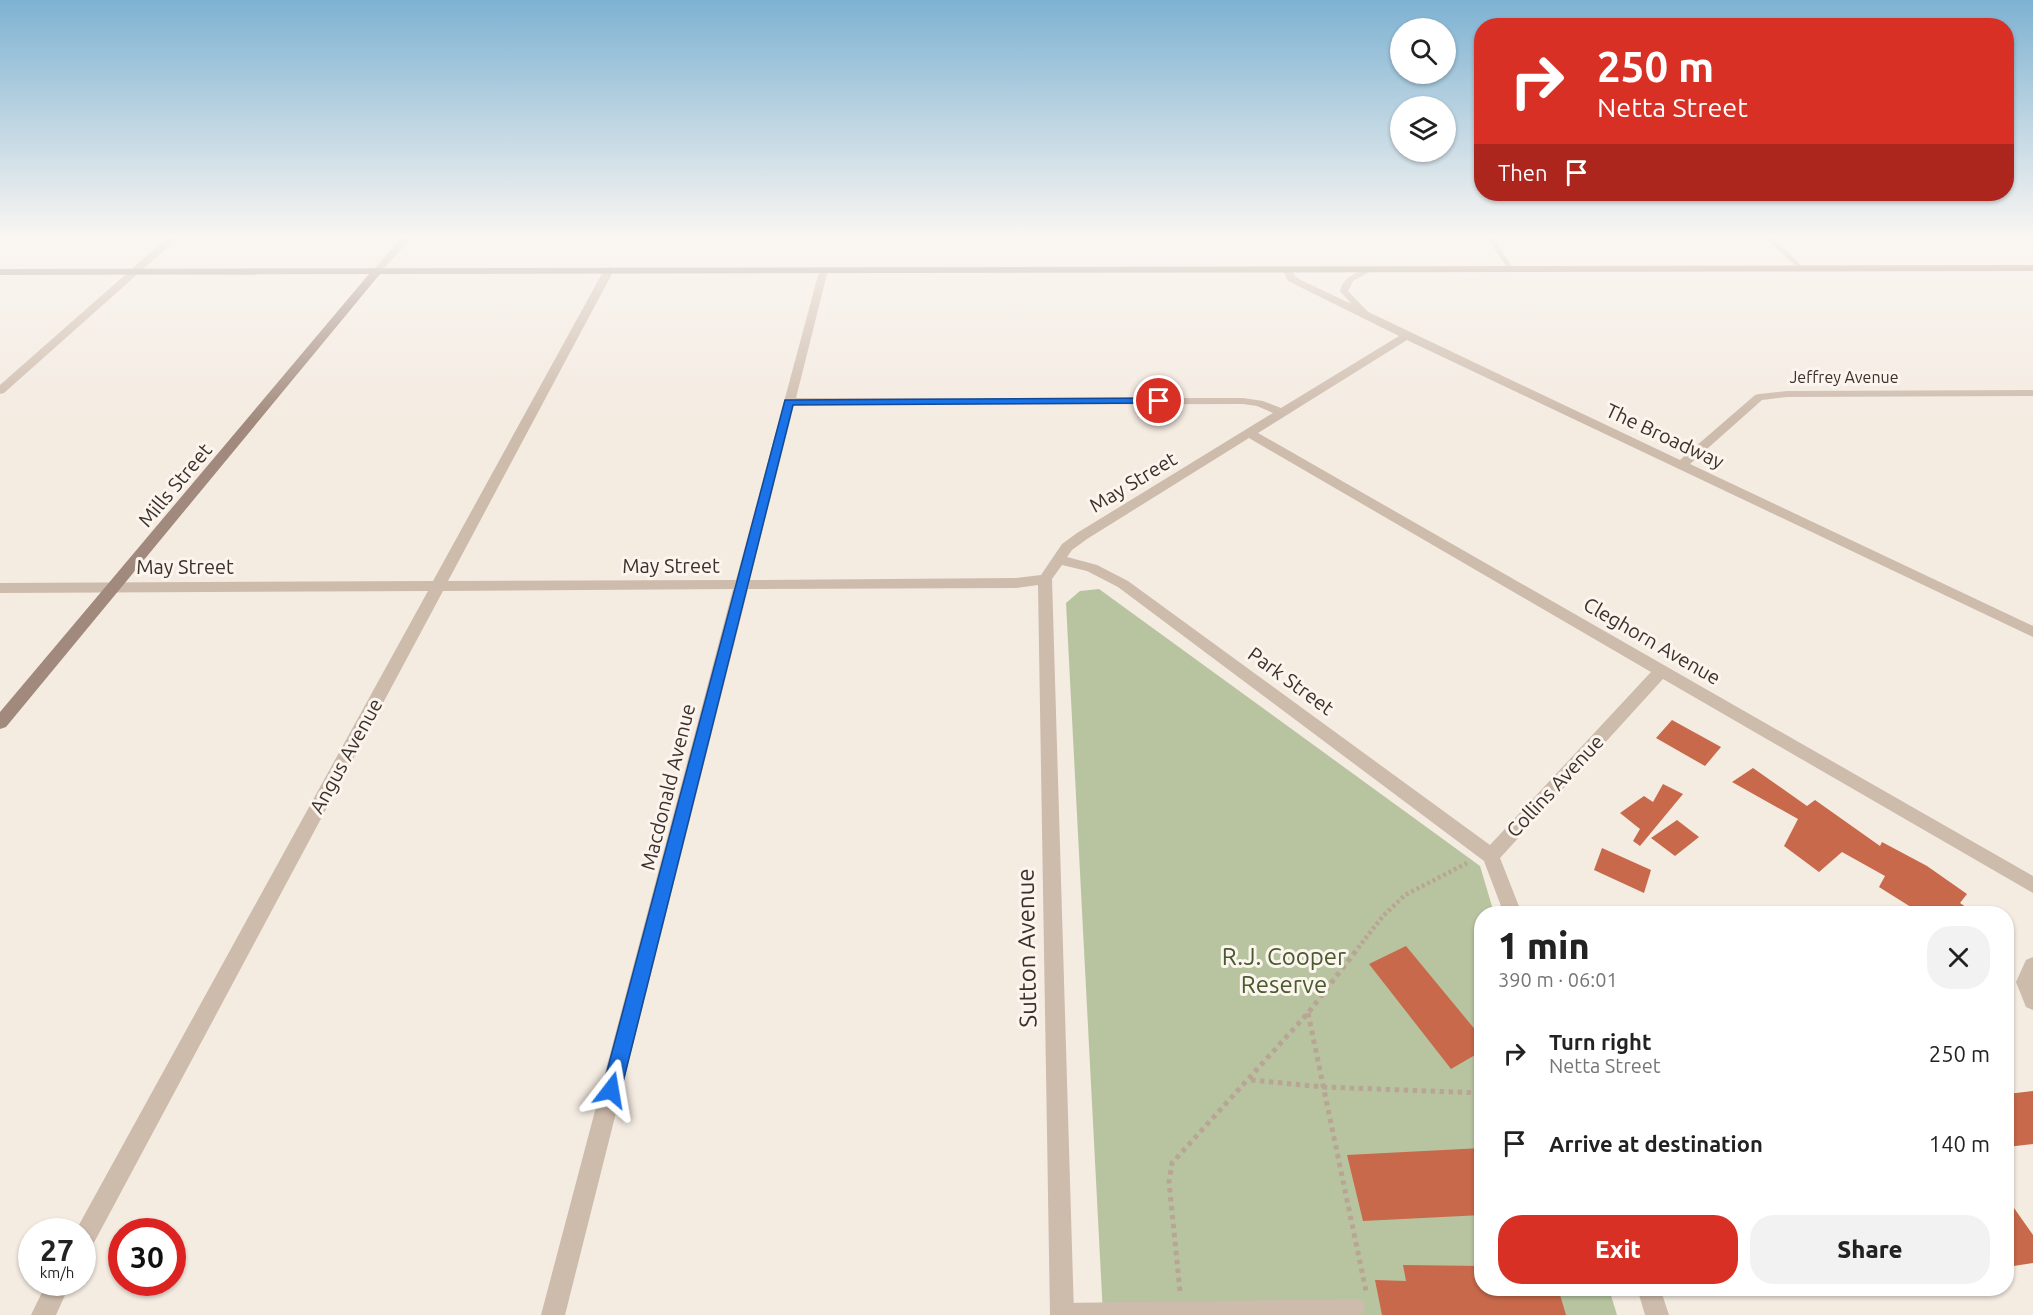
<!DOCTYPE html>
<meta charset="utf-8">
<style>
:root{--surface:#fff;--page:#f2f2f2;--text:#222;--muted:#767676;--accent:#d93025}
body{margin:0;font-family:Ubuntu,sans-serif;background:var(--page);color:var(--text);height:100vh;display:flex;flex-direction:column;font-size:22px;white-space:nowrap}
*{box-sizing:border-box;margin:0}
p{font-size:20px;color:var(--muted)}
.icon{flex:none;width:33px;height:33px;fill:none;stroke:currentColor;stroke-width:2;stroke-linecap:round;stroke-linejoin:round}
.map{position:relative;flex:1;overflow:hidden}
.drawer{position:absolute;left:1474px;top:906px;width:540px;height:390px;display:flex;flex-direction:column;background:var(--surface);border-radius:24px;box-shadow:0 2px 4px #0004}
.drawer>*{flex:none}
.banner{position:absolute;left:1474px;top:18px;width:540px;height:183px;border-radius:24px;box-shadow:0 2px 4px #0004;background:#d93025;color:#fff;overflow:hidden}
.controls{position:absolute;left:1390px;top:18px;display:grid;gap:12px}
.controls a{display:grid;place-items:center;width:66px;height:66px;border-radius:50%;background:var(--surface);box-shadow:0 2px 4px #0004;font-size:30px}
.speed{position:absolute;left:18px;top:1218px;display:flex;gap:12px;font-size:30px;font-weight:700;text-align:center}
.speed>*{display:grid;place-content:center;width:78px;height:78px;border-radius:50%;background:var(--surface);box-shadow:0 2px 4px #0004;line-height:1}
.speed small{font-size:15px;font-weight:400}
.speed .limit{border:9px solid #d22;background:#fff;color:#111}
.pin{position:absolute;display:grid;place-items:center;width:51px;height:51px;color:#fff;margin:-26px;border:3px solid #fff;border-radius:50%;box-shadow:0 2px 6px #0007}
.me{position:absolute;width:66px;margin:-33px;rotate:14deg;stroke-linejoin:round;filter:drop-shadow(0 0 4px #0008)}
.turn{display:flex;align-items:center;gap:21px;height:126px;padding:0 24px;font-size:27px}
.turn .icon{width:78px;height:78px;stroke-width:2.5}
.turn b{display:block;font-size:42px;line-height:51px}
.then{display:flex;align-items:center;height:57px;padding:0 24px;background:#0003;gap:12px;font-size:22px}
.round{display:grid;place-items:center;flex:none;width:63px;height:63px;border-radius:24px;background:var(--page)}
.headline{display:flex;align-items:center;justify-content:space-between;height:102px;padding:0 24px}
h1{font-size:36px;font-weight:800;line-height:45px}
.button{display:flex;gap:12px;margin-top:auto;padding:12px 24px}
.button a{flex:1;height:69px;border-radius:24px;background:var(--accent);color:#fff;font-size:24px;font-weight:800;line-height:69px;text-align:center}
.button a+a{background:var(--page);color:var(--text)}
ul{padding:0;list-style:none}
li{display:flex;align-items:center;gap:18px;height:90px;padding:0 24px}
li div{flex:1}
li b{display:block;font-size:22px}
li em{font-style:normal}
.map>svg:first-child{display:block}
</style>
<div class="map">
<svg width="2033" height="1315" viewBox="0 0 2033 1315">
<rect width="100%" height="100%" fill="#f4ebe1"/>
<polygon fill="#b8c4a0" points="1099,589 1480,866 1494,913 1482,914 1482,1288 1609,1289 1617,1315 1103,1315 1066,603 1080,591"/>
<g fill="#c8694b">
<polygon points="1672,720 1721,747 1705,766 1656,738"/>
<polygon points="1753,768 1807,806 1815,800 1880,846 1882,842 1927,866 1967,894 1960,903 1976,914 1922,914 1879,887 1885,876 1842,852 1819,872 1784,846 1798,819 1732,782"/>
<polygon points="1663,784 1683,794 1640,846 1633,841 1640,829 1620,813 1644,796 1653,802"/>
<polygon points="1677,820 1699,837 1675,856 1651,838"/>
<polygon points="1602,848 1651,870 1644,893 1594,870"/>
<polygon points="1406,946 1482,1038 1482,1051 1451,1069 1369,964"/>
<polygon points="2033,1091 2033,1144 2007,1147 2007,1094"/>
<polygon points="1482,1148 1482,1215 1363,1221 1347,1155"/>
<polygon points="2007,1198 2033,1235 2033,1263 2007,1267"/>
<polygon points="1403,1265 1482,1266 1482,1288 1558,1288 1566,1315 1382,1315 1375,1280 1406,1281"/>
</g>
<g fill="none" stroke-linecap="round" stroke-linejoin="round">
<polyline stroke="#b9a596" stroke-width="4.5" stroke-dasharray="3 3" stroke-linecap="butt" points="1358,948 1383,916 1405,895 1467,863"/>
<g stroke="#b9a596" stroke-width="5" stroke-dasharray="4.5 4.5" stroke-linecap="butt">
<polyline points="1308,1013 1366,1291"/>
<polyline points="1251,1080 1323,1087 1482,1093"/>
<polyline points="1180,1291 1169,1182 1172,1163 1308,1013 1359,947"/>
</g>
<g fill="#cdbbac" fill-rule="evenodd">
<polygon points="1487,238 1493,238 1513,268 1512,269 1508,269"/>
<polygon points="1766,238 1773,238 1803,267 1803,269 1799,269"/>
<path d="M1370 268 1375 269 1353 281 1348 291 1371 315V319H1365L1340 291C1344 276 1356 273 1370 268Z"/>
<polygon points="1357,1299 1363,1301 1365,1307 1363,1313 1358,1315 1055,1315 1054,1311 1056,1305 1062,1303"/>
</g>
<g fill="#cdbbac" fill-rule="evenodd">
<polygon points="167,238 178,238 4,393 0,394 0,385"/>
<polygon points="401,238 411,238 381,272 375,272 375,268"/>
<path d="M1287 266 1290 267 1296 277 1303 281 1680 460 1755 395 1759 394 1787 391 2033 390V396L1787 397 1762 400 1690 464 2033 626V637L1407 340 1258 433 2033 876V893L1663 679 1500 858 1522 914H1504L1484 861 1118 587 1087 571 1062 565 1052 579 1074 1315H1050L1038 585 1016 588 748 589 565 1315H541L733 589 443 591 90 1250 82 1253V1232H75L428 591 0 593V583L433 581 604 270 609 267 614 270 448 581 736 580 820 268 828 270 796 398H1243L1263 401 1281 408 1399 336 1288 281 1282 269ZM1243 404 1257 406 1273 413 1077 533 1062 544 1041 575 1016 578 750 580 794 405ZM1249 438 1651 672 1490 845 1128 581 1097 565 1067 557 1072 550 1087 539Z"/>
<polygon points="2033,957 2033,1010 2026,1007 2016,982 2026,960"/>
<polygon points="47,1282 71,1282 56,1315 31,1315"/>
<polygon points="1637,1288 1660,1288 1669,1315 1645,1315"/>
</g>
<polygon fill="#a18a7d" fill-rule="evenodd" points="2033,265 2033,271 380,274 6,727 0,729 0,712 369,274 0,275 0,269"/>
</g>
<linearGradient id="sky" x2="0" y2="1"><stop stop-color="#7eb2d2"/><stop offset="0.56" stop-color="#faf6f2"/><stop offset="1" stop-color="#faf6f2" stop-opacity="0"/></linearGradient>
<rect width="2033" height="422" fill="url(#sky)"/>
<polygon fill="#1a73e8" stroke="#114b97" stroke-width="1.5" points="1159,398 1164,401 1163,403 793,405 621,1090 618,1097 611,1099 605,1097 602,1090 785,400"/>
<g text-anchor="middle" stroke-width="6" stroke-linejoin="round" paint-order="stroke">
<g font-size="16" fill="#3b302b" stroke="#fbf5ee">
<text x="1844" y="383">Jeffrey Avenue</text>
</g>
<g font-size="20" fill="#3b302b" stroke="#fbf5ee">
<text transform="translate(1665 436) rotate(25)" y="7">The Broadway</text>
<text transform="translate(1133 482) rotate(-31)" y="7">May Street</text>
<text transform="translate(175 485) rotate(-50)" y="7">Mills Street</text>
<text x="671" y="573">May Street</text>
<text x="185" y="574">May Street</text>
<text transform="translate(1652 641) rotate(30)" y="7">Cleghorn Avenue</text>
<text transform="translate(1291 681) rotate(36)" y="7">Park Street</text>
<text transform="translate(346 756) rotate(-61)" y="7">Angus Avenue</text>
<text transform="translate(1555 786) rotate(-47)" y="7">Collins Avenue</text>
<text transform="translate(668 787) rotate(-76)" y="7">Macdonald Avenue</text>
</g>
<g font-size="24" fill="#3b302b" stroke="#fbf5ee">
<text transform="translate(1027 948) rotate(-91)" y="8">Sutton Avenue</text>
</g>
<g font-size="24" fill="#4a5a2e" stroke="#fbf5ee">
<text x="1284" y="965">R.J. Cooper<tspan x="1284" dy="28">Reserve</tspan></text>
</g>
</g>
</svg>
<div class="controls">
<a><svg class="icon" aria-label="search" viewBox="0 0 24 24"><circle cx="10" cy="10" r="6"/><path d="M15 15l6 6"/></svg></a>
<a><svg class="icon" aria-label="layers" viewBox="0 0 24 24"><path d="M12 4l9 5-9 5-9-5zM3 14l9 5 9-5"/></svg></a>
</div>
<div class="speed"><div>27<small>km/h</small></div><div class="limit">30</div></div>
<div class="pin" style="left:1159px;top:401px;background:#d93025"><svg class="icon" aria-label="arrive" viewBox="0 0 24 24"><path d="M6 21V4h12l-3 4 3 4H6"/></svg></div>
<svg class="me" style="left:611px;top:1090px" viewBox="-20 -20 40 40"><path d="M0-17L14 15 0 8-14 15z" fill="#1a73e8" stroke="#fff" stroke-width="4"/></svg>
<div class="banner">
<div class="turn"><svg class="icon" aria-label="right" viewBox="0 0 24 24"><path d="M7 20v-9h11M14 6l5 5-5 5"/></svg><div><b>250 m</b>Netta Street</div></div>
<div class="then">Then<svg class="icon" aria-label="arrive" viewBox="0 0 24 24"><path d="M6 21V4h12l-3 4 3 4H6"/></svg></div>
</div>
<section class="drawer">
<div class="headline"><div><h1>1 min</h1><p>390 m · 06:01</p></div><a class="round"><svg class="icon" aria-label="close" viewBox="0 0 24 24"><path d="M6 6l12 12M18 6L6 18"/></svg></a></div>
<ul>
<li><svg class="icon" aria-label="right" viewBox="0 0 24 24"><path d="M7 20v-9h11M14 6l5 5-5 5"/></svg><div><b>Turn right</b><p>Netta Street</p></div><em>250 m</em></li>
<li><svg class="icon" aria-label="arrive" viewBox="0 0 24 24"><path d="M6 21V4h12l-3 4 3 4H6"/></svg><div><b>Arrive at destination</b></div><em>140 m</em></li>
</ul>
<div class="button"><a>Exit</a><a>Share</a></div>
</section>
</div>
